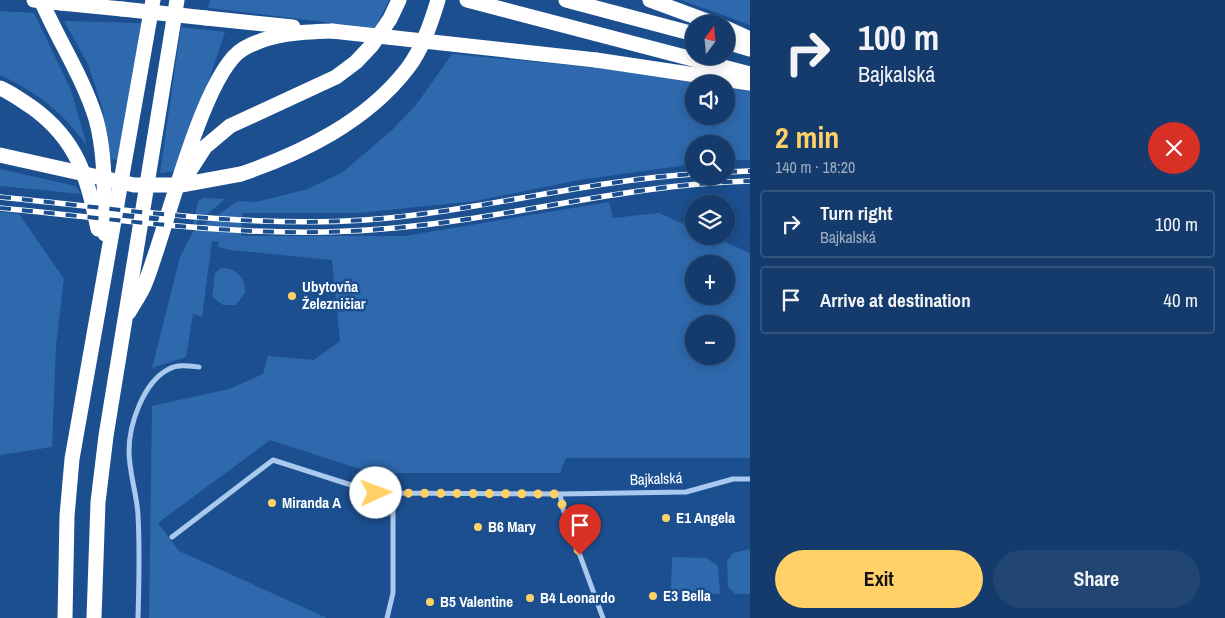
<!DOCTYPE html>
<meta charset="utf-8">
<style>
:root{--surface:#143b6b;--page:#214673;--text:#f1f3f6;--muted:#9dadc1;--line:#33557e;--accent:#ffd166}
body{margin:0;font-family:"Archivo Narrow",sans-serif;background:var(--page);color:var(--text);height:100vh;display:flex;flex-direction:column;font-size:19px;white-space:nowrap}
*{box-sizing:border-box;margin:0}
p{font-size:16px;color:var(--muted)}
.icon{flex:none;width:28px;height:28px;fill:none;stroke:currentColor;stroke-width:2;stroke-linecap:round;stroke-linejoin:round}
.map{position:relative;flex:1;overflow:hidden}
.sheet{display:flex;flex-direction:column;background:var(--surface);width:475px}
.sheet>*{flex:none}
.top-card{background:#143b6b;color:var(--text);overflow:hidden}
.needle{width:32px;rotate:16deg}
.tools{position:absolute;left:685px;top:15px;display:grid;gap:10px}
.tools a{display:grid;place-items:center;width:50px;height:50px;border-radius:50%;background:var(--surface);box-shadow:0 2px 12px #0003,0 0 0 1px var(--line);font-size:25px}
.pin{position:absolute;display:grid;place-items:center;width:42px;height:42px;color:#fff;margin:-51px -21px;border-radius:50% 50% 50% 0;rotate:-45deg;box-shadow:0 0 5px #0007}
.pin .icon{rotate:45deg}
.me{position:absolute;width:55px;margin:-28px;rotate:88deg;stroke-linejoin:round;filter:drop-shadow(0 0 4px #0008)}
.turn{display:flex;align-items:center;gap:18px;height:105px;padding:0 25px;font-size:22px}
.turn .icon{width:65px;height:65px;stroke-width:2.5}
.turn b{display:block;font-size:35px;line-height:42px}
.round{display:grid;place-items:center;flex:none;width:52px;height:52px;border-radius:26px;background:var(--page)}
.head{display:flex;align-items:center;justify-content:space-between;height:85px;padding:0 25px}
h1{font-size:30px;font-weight:700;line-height:38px;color:var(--accent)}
.primary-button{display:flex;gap:10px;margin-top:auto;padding:10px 25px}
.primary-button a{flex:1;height:58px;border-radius:30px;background:var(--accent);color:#111;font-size:20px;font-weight:700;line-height:58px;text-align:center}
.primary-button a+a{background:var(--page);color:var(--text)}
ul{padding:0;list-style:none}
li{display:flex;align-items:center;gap:15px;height:68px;margin:0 10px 8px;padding:0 15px;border:2px solid var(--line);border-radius:5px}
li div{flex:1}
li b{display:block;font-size:19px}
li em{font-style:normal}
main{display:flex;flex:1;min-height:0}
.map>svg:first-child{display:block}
</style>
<main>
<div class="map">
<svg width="750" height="618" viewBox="0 0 750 618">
<rect width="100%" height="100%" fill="#1b4f8f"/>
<g fill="#2e69ad" fill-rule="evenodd">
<polygon points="210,0 389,0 375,28 208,8"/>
<polygon points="681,0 750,0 750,25"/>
<path d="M0 11 34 13 71 90 87 146C64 113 37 92 0 75Z"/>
<polygon points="64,21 141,23 119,160 110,159 103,110 88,64"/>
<polygon points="181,27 225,32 178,171 160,173"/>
<path d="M452 54 673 75 718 84H694V116H726V85L750 90V160H726V144H694V164L579 180 476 201 359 213H242L241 236H405L609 202 613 218 659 213 694 229V236H711L750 253V458H566L560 473H372L270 440 158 523 179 551 327 618H149L152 406 229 389 263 374 268 356 314 360 340 341 332 260 231 250 218 247 219 242 212 241 202 317 193 314 186 357 152 368 180 257 193 232 238 201 256 202 308 189 343 172 392 130 416 105ZM694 264H726V296H694ZM694 324H726V356H694Z"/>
<polygon points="0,169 76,186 81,194 0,186"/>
<polygon points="203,198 225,199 193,226 198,201"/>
<polygon points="0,212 19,214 64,279 56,345 52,447 0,455"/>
<path d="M221 268C237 268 245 277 245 293L236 305H223L212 297 215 273Z"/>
<polygon points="750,549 750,594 735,594 728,587 727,561 733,553"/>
<polygon points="672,557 707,558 718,566 720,594 671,594"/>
</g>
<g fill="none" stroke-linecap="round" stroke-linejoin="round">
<g stroke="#a9c9ee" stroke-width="5">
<polyline points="560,494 686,492 733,479 750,479"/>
<polyline points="172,537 273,460 376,493 560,494 563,509 603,618"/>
<path d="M138 618C139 584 140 550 138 515 137 494 129 473 129 451 129 425 143 382 169 369 178 364 189 366 199 367"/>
<polyline points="387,618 393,593 393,492"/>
</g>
<g stroke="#fff" stroke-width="15">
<path d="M41 0C58 40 83 77 96 119 106 155 104 197 105 234"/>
<polyline points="467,0 750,74"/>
<polyline points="566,0 694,34"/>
<polyline points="650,0 715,24"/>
<polyline points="61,3 122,9"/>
<polyline points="206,18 293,27"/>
<polyline points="726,28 750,39"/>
<polyline points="726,42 750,49"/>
<polyline points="596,60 750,83"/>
<path d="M0 88C12 93 22 101 33 108 78 141 87 177 98 229"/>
<polyline points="189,172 205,147 230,126 336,77 356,62 372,45 390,19 399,0"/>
<path d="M241 174C302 153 366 122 407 69 422 50 431 23 438 0"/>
<path d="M129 312C134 303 140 295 144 286 165 237 202 73 243 49 271 33 301 32 332 31"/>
<polyline points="65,618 67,516 72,459 153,0"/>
<polyline points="94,618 98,502 106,436 177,0"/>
</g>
<defs>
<g id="rail">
<polyline points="726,172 750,171"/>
<path d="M0 197C121 209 244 228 365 220 476 212 583 181 694 174"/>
<path d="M0 208C127 220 255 240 382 229 505 220 626 184 750 181"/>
</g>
</defs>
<use href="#rail" stroke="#fff" stroke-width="5.5"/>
<use href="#rail" stroke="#1b4f8f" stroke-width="4" stroke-dasharray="11" stroke-linecap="butt"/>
<g stroke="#fff" stroke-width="15">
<polyline points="34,0 61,3"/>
<polyline points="122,9 206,18"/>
<polyline points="332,31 596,60"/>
<polyline points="0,155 134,185 181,185 241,174"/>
</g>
</g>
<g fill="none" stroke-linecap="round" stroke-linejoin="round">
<polyline stroke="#ffd166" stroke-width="9" stroke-dasharray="0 16.2" points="376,493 560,494 563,509 580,555"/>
</g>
<g fill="#ffd166" stroke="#1b4f8f" stroke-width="2">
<circle cx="292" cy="296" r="5"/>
<circle cx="272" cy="503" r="5"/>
<circle cx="666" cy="518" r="5"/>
<circle cx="478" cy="527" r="5"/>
<circle cx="653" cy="596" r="5"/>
<circle cx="530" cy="598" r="5"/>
<circle cx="430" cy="602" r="5"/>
</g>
<g text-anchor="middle" stroke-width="5" stroke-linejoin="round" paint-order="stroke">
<g font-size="15" font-weight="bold" fill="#fff" stroke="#1b4f8f" text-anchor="start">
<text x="302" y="292">Ubytovňa<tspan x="302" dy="17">Železničiar</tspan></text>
<text x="282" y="508">Miranda A</text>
<text x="676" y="523">E1 Angela</text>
<text x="488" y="532">B6 Mary</text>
<text x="663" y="601">E3 Bella</text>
<text x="540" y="603">B4 Leonardo</text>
<text x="440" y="607">B5 Valentine</text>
</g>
<g font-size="15" fill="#fff" stroke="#1b4f8f">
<text transform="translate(656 479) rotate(-2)" y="5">Bajkalská</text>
</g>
</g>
</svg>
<div class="tools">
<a><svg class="needle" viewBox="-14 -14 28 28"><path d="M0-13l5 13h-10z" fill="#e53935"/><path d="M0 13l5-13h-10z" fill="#9dadc1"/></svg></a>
<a><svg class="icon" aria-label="sound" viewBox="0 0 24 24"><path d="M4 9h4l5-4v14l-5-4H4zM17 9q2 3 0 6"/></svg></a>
<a><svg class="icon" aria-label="search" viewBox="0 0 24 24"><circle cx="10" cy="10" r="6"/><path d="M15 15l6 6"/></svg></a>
<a><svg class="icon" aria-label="layers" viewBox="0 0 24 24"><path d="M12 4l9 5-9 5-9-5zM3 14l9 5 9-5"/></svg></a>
<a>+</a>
<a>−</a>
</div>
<div class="pin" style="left:580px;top:555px;background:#d93025"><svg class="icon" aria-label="arrive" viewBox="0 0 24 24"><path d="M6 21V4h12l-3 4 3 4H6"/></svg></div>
<svg class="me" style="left:376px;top:493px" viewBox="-20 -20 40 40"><circle r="19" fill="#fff"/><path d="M0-13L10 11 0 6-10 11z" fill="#ffd166"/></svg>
</div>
<section class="sheet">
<div class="top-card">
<div class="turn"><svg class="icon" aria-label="right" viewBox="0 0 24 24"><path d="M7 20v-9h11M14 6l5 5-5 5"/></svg><div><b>100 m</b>Bajkalská</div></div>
</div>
<div class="head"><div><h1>2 min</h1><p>140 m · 18:20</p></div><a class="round" style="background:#d93025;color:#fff"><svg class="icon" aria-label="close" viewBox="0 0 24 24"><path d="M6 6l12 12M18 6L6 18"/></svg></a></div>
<ul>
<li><svg class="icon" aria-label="right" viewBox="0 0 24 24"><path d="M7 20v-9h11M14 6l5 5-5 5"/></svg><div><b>Turn right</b><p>Bajkalská</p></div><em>100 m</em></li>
<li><svg class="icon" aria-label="arrive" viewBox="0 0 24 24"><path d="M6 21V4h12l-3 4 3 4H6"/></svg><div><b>Arrive at destination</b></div><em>40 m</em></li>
</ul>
<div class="primary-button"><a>Exit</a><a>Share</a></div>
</section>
</main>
